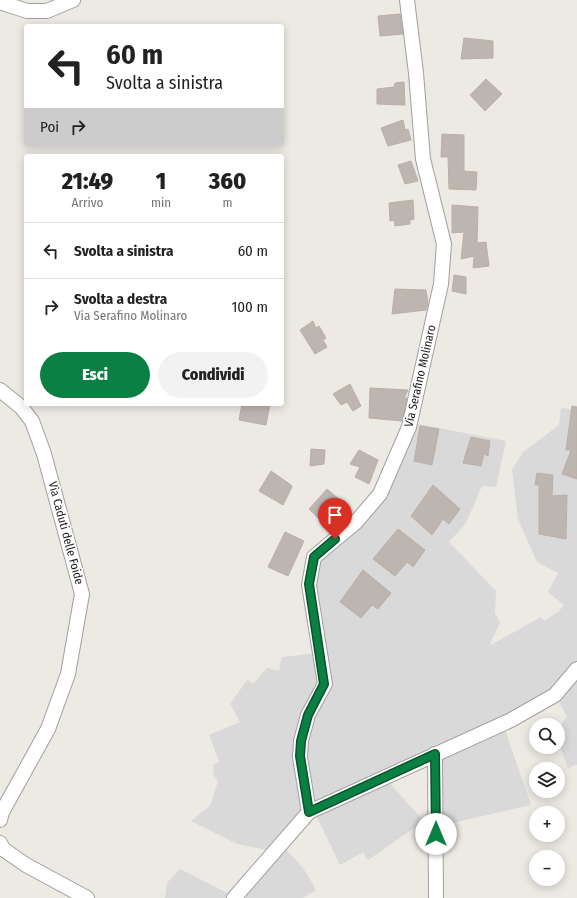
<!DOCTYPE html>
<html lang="it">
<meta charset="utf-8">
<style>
:root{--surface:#fff;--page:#f2f2f2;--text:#222;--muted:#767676;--line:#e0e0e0;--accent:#0b8043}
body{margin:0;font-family:"Fira Sans Condensed",sans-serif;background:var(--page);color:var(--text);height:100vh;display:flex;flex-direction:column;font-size:15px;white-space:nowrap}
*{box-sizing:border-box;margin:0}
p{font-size:13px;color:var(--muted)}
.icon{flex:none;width:22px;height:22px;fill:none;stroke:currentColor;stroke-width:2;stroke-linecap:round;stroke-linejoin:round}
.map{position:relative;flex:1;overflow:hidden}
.drawer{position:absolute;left:24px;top:154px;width:260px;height:252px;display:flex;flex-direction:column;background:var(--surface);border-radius:4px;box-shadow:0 2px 10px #0003}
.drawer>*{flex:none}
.guide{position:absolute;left:24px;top:24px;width:260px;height:122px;border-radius:4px;box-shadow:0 2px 10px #0003;background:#fff;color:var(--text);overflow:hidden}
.tools{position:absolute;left:529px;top:718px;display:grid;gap:8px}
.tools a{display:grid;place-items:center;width:36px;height:36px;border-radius:50%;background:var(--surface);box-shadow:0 2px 10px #0003;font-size:20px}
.pin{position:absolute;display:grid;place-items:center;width:34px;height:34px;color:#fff;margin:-41px -17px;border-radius:50% 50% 50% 0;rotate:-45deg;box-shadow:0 0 4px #0007}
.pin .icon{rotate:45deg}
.me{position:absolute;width:44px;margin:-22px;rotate:0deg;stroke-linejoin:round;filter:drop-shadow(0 0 3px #0008)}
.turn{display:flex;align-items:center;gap:14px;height:84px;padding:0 16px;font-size:18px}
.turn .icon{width:52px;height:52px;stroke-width:2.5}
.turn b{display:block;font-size:28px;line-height:34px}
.then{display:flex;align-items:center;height:38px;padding:0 16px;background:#0003;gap:8px;font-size:15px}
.eta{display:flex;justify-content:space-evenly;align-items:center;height:68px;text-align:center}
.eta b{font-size:24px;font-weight:800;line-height:28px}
.button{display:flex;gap:8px;margin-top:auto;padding:8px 16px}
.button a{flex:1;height:46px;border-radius:24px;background:var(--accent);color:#fff;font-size:16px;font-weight:800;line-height:46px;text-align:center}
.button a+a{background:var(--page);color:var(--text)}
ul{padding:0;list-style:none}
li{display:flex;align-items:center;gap:12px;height:56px;padding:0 16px;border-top:1px solid var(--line)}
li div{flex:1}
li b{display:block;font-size:15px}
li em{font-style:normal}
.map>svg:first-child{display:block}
</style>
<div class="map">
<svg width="577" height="898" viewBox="0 0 577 898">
<rect width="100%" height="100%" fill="#ede9e3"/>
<g fill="#dad9d9">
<polygon points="561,408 577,410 577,664 554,692 510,717 311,807 304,743 328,686 312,585 317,559 354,528 413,423 506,441 496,487 482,486 466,523 449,542 496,591 495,613 500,623 489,646 541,617 545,621 559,611 564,605 548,592 558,573 537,562 518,519 512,470 523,452 559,425"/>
<polygon points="317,653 322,683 306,714 306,811 272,851 237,844 191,821 210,806 218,781 214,776 213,765 219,761 209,735 240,722 230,704 248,679 253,684 267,668 279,671 282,657"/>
<polygon points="577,674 577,765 574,765 568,769 558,740 558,733 561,725 567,717 557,698"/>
<polygon points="504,727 531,805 439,826 438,756"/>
<polygon points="389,778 392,786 424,821 368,860 363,852 340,865 315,813"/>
<polygon points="283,846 303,868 316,890 303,898 237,898"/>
<polygon points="180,869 233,896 231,898 165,898 167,883"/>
</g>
<g fill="#bdb5b0" stroke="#bdafa6">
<polygon points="400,14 403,34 380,36 378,16"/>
<polygon points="464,38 493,41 493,58 461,59"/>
<polygon points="486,79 502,94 485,111 470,95"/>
<polygon points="404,82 405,105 377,104 377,89 394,87 395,83"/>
<polygon points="403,120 405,130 408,129 411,140 388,146 381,128"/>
<polygon points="442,134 464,135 464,171 477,172 476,190 449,189 448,157 441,157"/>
<polygon points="411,161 418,181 405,184 398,165"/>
<polygon points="413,200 414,219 410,220 410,224 395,226 394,220 390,221 389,203"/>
<polygon points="452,205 478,207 477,243 486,242 489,266 473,268 474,256 461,259 464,232 452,233"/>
<polygon points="454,275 466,277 466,294 452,291"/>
<polygon points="395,289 426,290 428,303 426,310 392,314"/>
<polygon points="313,321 316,328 319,326 326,338 323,340 327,347 315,354 300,330"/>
<polygon points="350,384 361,406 353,411 347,402 341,405 333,394"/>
<polygon points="370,388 408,390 404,398 407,398 402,421 369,418"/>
<polygon points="242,404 270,404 266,425 239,420"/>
<polygon points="572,406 577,407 577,479 562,474 571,450 566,450"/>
<polygon points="420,426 439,429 432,465 414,461"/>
<polygon points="471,437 490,441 488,456 484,454 481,466 463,463"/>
<polygon points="311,449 325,450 324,464 310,466"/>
<polygon points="359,450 378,460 369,484 355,477 360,467 350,464"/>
<polygon points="271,471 291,485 292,487 283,505 259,491"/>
<polygon points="537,473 553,475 552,496 567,495 566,539 539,534 539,485 535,485"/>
<polygon points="433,485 460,509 449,524 443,519 432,535 411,516"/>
<polygon points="327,489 340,500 326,517 323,513 319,519 309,509"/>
<polygon points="398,529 425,550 413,567 407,562 395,576 373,559"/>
<polygon points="285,532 304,541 288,576 268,567"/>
<polygon points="363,570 391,593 378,609 372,605 361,618 340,602"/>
</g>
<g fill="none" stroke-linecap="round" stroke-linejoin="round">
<defs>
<g id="minor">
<polyline points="0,2 27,11 47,11 73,0"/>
<polyline points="0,390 21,407 32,421 44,454 82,594 68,674 48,729 2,812 0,820"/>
<polyline points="435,754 436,898"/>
<polyline points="309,812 300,757 301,741 308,715 325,684 309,585 314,557 356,522 380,494 409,427 441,284 444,244 423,159 416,73 407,0"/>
<polyline points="0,843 3,849 26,865 87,898"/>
<polyline points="234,898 309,812 511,720 555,695 577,669"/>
</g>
</defs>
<use href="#minor" stroke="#a0a0a0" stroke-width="16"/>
<use href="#minor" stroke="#fff" stroke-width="14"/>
</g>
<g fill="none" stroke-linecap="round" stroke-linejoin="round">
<defs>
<polyline id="route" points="335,539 314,557 309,584 324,684 308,715 301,741 300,756 309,812 435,754 436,834"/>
</defs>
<use href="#route" stroke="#07532c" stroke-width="10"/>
<use href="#route" stroke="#0b8043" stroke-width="7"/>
</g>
<g text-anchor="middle" stroke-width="3.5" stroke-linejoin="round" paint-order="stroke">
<g font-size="12" fill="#1c1c1c" stroke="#fff">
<text transform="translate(420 376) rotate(-77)" y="4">Via Serafino Molinaro</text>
<text transform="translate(66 533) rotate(75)" y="4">Via Caduti delle Foide</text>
</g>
</g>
</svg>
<div class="tools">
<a><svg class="icon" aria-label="search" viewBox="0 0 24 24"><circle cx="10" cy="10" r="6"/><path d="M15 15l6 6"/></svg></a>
<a><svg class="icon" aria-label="layers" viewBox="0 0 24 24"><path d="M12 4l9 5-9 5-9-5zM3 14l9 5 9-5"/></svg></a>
<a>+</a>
<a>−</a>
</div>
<div class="pin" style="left:335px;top:539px;background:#d93025"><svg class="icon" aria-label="arrive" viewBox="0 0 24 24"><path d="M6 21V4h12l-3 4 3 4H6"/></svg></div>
<svg class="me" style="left:436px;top:834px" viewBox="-20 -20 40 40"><circle r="19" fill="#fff"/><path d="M0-13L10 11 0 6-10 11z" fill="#0b8043"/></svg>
<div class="guide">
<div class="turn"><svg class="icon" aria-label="left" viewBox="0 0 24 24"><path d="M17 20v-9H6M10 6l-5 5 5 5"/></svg><div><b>60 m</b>Svolta a sinistra</div></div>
<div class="then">Poi<svg class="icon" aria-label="right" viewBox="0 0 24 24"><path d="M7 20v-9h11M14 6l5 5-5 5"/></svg></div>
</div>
<section class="drawer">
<div class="eta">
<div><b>21:49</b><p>Arrivo</p></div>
<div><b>1</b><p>min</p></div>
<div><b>360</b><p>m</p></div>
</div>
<ul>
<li><svg class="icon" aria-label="left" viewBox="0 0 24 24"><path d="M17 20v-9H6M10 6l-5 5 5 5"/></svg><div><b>Svolta a sinistra</b></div><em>60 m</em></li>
<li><svg class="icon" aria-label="right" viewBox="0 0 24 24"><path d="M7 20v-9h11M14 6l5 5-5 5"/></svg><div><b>Svolta a destra</b><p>Via Serafino Molinaro</p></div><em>100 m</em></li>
</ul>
<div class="button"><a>Esci</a><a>Condividi</a></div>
</section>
</div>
